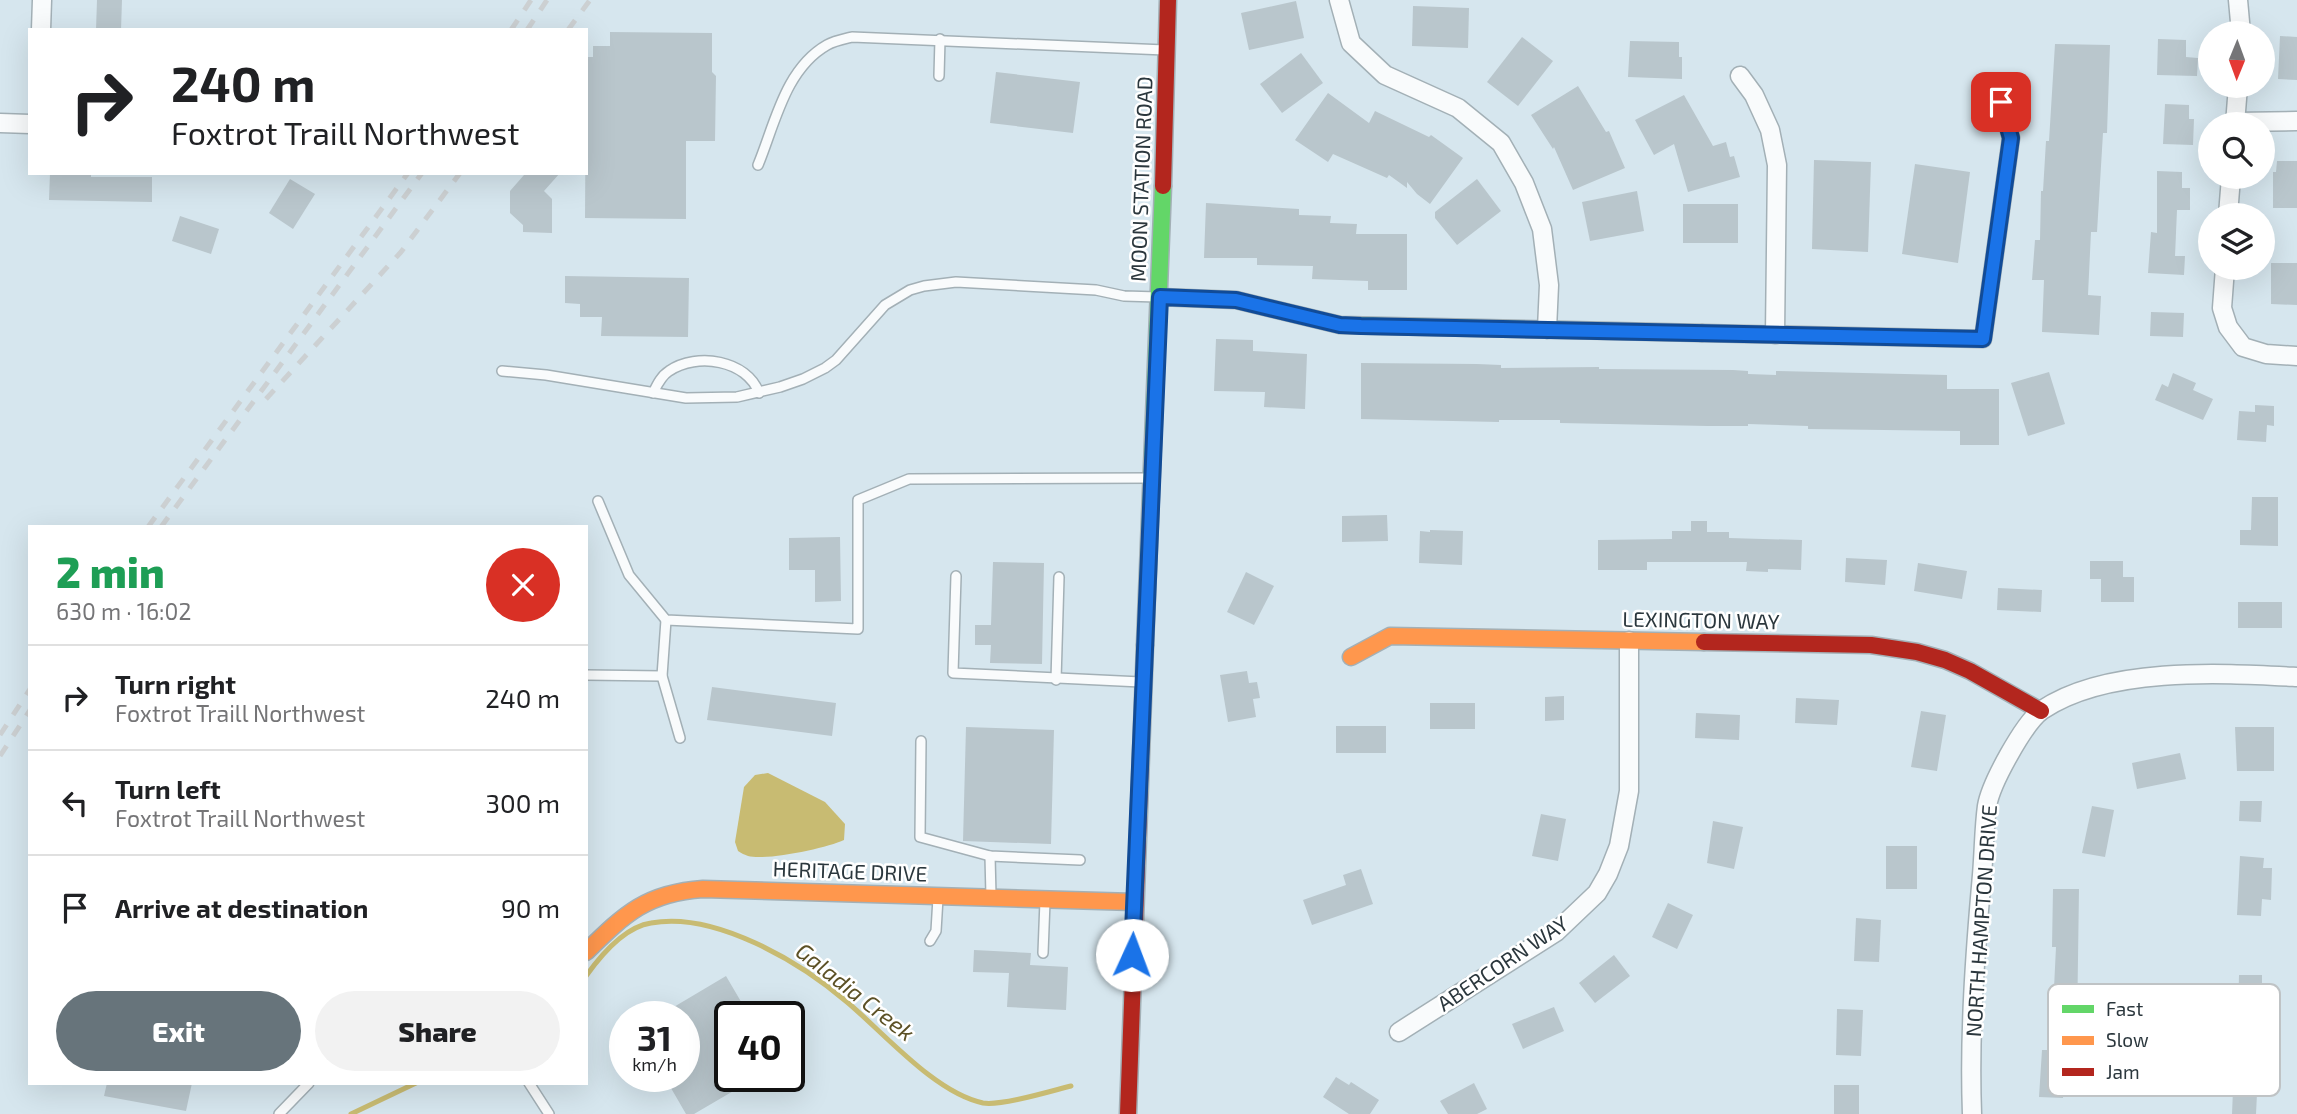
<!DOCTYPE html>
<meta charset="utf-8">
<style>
:root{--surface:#fff;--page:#f2f2f2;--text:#202124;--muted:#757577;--line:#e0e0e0;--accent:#67747b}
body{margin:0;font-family:"Exo 2",sans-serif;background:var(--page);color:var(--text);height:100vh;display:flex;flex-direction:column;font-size:26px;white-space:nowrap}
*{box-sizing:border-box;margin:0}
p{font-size:23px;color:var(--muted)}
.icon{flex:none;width:38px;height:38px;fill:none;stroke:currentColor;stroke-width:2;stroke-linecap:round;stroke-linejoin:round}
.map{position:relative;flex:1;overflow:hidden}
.sheet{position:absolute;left:28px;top:525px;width:560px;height:560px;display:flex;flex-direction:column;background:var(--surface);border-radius:0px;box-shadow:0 7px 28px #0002}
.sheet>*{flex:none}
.banner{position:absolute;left:28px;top:28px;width:560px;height:147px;border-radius:0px;box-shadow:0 7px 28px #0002;background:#fff;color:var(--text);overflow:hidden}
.needle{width:46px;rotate:181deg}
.fabs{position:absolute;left:2198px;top:21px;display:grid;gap:14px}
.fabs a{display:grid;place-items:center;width:77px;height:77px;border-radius:50%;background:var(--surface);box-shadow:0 7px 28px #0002;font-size:35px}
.speed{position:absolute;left:609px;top:1001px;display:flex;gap:14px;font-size:35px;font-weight:700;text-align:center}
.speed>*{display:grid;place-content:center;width:91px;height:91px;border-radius:50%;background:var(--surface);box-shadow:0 7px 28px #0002;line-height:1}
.speed small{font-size:18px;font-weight:400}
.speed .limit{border:4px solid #111;border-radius:10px;background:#fff;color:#111}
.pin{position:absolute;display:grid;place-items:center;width:60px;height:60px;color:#fff;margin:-30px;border-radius:14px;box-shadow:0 4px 10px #0006}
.me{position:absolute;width:77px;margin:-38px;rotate:2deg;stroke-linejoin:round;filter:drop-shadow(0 0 5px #0008)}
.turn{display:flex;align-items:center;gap:24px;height:147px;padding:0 28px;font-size:32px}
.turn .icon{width:91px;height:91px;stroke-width:2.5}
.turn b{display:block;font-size:49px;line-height:60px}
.round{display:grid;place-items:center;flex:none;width:74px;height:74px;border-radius:37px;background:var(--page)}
.headline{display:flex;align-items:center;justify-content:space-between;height:119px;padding:0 28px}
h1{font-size:42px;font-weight:800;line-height:52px;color:#1e9e55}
.action{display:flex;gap:14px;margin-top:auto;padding:14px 28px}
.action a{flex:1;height:80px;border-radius:42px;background:var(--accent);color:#fff;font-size:28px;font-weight:800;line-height:80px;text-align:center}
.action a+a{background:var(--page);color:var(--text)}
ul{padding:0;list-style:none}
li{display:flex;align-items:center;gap:21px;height:105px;padding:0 28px;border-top:2px solid var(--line)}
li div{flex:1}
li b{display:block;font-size:26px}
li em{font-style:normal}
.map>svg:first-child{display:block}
</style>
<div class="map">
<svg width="2297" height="1114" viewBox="0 0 2297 1114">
<rect width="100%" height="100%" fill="#d6e6ee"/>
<path fill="#c8bb72" d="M768 773 825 802 845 824 844 840C827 848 766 861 748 856 745 855 741 853 738 851L735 842 744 787 755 775Z"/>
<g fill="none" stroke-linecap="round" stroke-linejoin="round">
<g stroke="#c8bb72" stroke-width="5">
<path d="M586 976C601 955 624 927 651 923 715 911 800 962 847 1002 884 1033 935 1093 983 1103 1002 1106 1051 1091 1071 1086"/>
<polyline points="351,1114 416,1083"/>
</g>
</g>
<g fill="#b9c6cc">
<polygon points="97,0 122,0 121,30 96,30"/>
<polygon points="1296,1 1304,38 1249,50 1241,13"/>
<polygon points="1413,6 1469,8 1468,48 1412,46"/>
<polygon points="610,32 712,33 712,72 716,76 715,141 686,141 686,219 585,218 586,57 593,57 593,46 610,46"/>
<polygon points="2280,36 2297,37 2297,80 2278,79"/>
<polygon points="1522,37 1553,61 1518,106 1487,82"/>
<polygon points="2158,39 2186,40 2186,57 2198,58 2197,76 2157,75"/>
<polygon points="1630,41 1679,42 1679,57 1682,57 1682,79 1628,77"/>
<polygon points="2055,44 2110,45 2107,133 2103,133 2097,232 2091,232 2088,295 2101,296 2099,335 2042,332 2044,280 2032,280 2035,240 2040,240 2041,191 2043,191 2046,141 2049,141"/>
<polygon points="1301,53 1323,83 1282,113 1260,84"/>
<polygon points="996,72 1080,82 1073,133 990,123"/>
<polygon points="1578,86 1606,132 1609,131 1625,168 1573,190 1554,147 1553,149 1531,115"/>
<polygon points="1328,93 1369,123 1375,111 1429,137 1431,135 1463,158 1430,204 1417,194 1407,182 1407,188 1389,175 1387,178 1333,154 1328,162 1295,140"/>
<polygon points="1684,95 1713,146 1726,142 1730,157 1734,156 1740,177 1688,192 1674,144 1654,155 1635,120"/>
<polygon points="2165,104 2189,105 2189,119 2194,119 2193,145 2163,144"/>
<polygon points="1814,160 1871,162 1868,252 1812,249"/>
<polygon points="2277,161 2297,161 2297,208 2273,208 2273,172 2276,172"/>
<polygon points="1915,164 1970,172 1958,263 1902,254"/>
<polygon points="2157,171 2182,172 2182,188 2190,188 2190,210 2177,210 2175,256 2185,256 2184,275 2148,273 2151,232 2157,233"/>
<polygon points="50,173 91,174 91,177 152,177 152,202 49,200"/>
<polygon points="533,173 560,173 544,191 552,199 552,233 523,232 523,225 510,213 510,191 524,175"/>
<polygon points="290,179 315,194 293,229 269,213"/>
<polygon points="1477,179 1501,211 1457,245 1435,218 1435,212"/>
<polygon points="1637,191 1644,231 1590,241 1582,202"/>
<polygon points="1206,203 1299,209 1299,215 1331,216 1330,223 1357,224 1356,234 1407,234 1407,290 1368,290 1368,281 1312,279 1313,266 1257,265 1257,258 1204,258"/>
<rect x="1683" y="204" width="55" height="39"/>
<polygon points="180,216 219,229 211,254 172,241"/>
<polygon points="2271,263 2297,263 2297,305 2271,304"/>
<polygon points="565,276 689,278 688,337 601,336 602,317 580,317 580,304 565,303"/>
<polygon points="2151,312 2184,313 2183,337 2150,336"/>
<polygon points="1216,339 1253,340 1253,351 1307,354 1305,409 1264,407 1265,392 1214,391"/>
<polygon points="1361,363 1477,364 1501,365 1501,368 1599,367 1599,369 1733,370 1748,371 1748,374 1776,375 1776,371 1947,375 1947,389 1999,389 1999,445 1960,445 1960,431 1808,429 1808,426 1748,424 1748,426 1708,426 1560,423 1560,420 1499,420 1499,422 1361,419"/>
<polygon points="2049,372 2065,424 2028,436 2011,383"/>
<polygon points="2173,373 2196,383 2193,390 2213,399 2203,420 2155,400 2162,384 2168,387"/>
<polygon points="2255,405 2274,406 2274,426 2267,425 2266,442 2237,440 2239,411 2255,412"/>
<polygon points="2252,497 2278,497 2278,546 2240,545 2240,530 2251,530"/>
<polygon points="1387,515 1388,541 1342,542 1342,516"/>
<polygon points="1691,521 1707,521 1707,532 1729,532 1729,538 1802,540 1801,570 1768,569 1768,572 1746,571 1747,562 1647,562 1647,570 1598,570 1598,540 1672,539 1672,531 1691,531"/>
<polygon points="1430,530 1463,531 1462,565 1419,563 1420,531 1430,532"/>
<polygon points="840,537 841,601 815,602 815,570 789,570 789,538"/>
<polygon points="1846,558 1887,560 1885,585 1845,582"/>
<polygon points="2090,561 2123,561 2123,577 2134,577 2134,602 2101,602 2101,579 2090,579"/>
<polygon points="993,562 1044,563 1042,664 990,663 991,645 975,645 975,625 991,625"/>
<polygon points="1918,563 1967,571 1962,599 1914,591"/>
<polygon points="1246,572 1274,586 1254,625 1227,612"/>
<polygon points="1998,588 2042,590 2041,612 1997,610"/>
<rect x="2238" y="602" width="44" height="26"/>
<polygon points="1247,671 1249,683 1257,682 1260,698 1253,699 1256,717 1228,722 1220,675"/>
<polygon points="712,687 836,703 832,736 707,720"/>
<polygon points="1564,696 1564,720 1545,721 1545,697"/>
<polygon points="1796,698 1839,700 1837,725 1795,723"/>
<rect x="1430" y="703" width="45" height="26"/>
<polygon points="1921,711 1946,715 1937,771 1911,767"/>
<polygon points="1696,713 1740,715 1739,740 1695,738"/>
<rect x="1336" y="726" width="50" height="27"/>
<polygon points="966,727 1054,730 1051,844 963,841"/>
<polygon points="2235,727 2274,727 2274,771 2237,771"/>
<polygon points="2180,753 2186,779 2137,789 2132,763"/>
<polygon points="2240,801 2262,801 2261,822 2239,821"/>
<polygon points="2092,806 2114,810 2105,857 2082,853"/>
<polygon points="1541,814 1566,819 1558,861 1532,856"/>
<polygon points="1713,821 1743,827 1734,869 1707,863"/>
<rect x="1886" y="846" width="31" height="43"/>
<polygon points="2240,856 2264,858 2263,868 2272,868 2271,900 2262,899 2261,916 2237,915"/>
<polygon points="1361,869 1373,904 1312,925 1303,900 1346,885 1343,875"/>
<polygon points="2053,889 2079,889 2077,1028 2067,1028 2063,1098 2039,1097 2042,1050 2051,1050 2056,947 2052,947"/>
<polygon points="1668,903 1693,915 1677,949 1652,937"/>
<polygon points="1856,918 1881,920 1879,962 1854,961"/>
<polygon points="974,950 1031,953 1030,965 1068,967 1066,1010 1007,1007 1009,973 973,972"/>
<polygon points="1614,955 1630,976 1595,1003 1579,983"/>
<polygon points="2239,975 2262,975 2262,1015 2238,1014"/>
<polygon points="726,976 750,1017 730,1017 730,1076 759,1076 694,1114 686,1114 664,1076 684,1076 684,1017 657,1017"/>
<polygon points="1554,1007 1564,1031 1523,1049 1512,1024"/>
<polygon points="1837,1009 1863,1010 1861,1056 1836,1055"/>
<polygon points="2224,1072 2258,1073 2256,1114 2232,1114 2233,1090 2223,1090"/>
<polygon points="1336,1077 1349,1085 1351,1082 1379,1100 1370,1114 1349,1114 1323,1097"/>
<polygon points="107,1083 192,1083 186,1111 104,1096"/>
<polygon points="1474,1083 1487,1109 1477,1114 1448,1114 1440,1101"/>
<rect x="1834" y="1085" width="25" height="29"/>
</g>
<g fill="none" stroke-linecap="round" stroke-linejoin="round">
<defs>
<g id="lane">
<polyline points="939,76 940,39"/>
<path d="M758 165C775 124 785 69 827 45 834 41 844 39 852 37L1165 50"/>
<polyline points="502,371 546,375 686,398 737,397 780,387 803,379 825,368 836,360 885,305 910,290 924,286 956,282 1096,290 1124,296 1158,297"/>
<path d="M653 393C657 385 661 376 669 371 697 352 747 360 759 393"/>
<polyline points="598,501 629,575 666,620 858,629 858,500 909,479 1150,478"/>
<polyline points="956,576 953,673 1141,682"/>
<polyline points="666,620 662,676 680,738"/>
<polyline points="586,675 662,676"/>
<polyline points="1056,680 1059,577"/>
<polyline points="921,741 920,837 990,856 1080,860"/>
<polyline points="990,856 991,896"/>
<polyline points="930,941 936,931 938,898"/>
<polyline points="1043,953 1045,901"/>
<polyline points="529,1083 549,1114"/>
<polyline points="279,1114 309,1083"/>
</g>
<g id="street">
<polyline points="1339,0 1351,43 1385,75 1458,108 1501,143 1524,183 1542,229 1549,285 1547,329"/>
<polyline points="2238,0 2241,33"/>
<polyline points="41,30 42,0"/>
<polyline points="1740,76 1754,95 1770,130 1777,165 1775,334"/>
<polyline points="2235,122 2297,121"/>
<polyline points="0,123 30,124"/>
<polyline points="2235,124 2238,86"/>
<polyline points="2228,215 2231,177"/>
<polyline points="2225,268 2222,308 2228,327 2243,347 2266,354 2297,356"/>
<polyline points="1399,1032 1556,932 1597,893 1608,874 1619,846 1629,791 1629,641"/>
<path d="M1972 1114C1969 1035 1975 954 1982 875 1984 852 1984 828 1987 806 1991 783 2024 723 2042 710 2107 666 2222 673 2297 677"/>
</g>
<g id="fast">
<polyline points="1160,297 1236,300 1340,325 1702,333"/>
<polyline points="1145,645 1163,186"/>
</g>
<g id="slow">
<polyline points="1702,333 1983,339 2011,138 1996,83"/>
<polyline points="1351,657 1390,636 1704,642"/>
<path d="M586 952C625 914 646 893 703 889L1134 902"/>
</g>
<g id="jam">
<polyline points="1163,186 1168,0"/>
<polyline points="1704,642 1871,645 1917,652 1945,660 1970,671 2041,711"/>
<polyline points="1128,1114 1145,645"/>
</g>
</defs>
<use href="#lane" stroke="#a3b0b6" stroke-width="12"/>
<use href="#street" stroke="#a3b0b6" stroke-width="21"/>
<use href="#fast" stroke="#a3b0b6" stroke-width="19"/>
<use href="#slow" stroke="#a3b0b6" stroke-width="19"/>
<use href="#jam" stroke="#a3b0b6" stroke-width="19"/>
<use href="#lane" stroke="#f9fbfc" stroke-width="9"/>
<use href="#street" stroke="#f9fbfc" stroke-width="18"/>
<use href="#fast" stroke="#63d668" stroke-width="16"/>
<use href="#slow" stroke="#ff974d" stroke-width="16"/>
<use href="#jam" stroke="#b3261e" stroke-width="16"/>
<g stroke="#ccd0d2" stroke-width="5" stroke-dasharray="12 12" stroke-linecap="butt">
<polyline points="511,30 531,0"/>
<polyline points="527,30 547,0"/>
<polyline points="568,30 590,0"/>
<polyline points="266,399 401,252 460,173"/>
<polyline points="148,527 408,173"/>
<polyline points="161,527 422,173"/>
<polyline points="0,735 30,689"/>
<polyline points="0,756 30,710"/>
</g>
</g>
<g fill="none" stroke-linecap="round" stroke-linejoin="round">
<defs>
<polyline id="route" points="1132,955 1160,297 1236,300 1340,325 1361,326 1983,339 2011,138 2001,102"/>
</defs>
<use href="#route" stroke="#114b97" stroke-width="18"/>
<use href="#route" stroke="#1a73e8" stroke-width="12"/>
</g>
<g text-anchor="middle" stroke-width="5" stroke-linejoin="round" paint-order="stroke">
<g font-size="21" fill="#2b373d" stroke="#fff">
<text transform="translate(1142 179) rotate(-88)" y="7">MOON STATION ROAD</text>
<text transform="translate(1701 621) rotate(1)" y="7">LEXINGTON WAY</text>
<text transform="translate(850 872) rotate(2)" y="7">HERITAGE DRIVE</text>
<text transform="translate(1982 921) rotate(-86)" y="7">NORTH HAMPTON DRIVE</text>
<text transform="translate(1503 964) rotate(-34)" y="7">ABERCORN WAY</text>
</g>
<g font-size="23" font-style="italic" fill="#5c5126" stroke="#fff">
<text transform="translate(855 992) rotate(38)" y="8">Galadia Creek</text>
</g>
</g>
<rect x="2048" y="984" width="232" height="112" rx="10" fill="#fff" stroke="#bfc3c5" stroke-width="2"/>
<rect x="2062" y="1005" width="32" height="8" fill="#63d668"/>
<rect x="2062" y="1036" width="32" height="9" fill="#ff974d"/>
<rect x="2062" y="1068" width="32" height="8" fill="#b3261e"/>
<g font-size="19" fill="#2b373d">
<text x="2106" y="1016">Fast</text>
<text x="2106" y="1047">Slow</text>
<text x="2106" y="1079">Jam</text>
</g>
</svg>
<div class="fabs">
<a><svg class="needle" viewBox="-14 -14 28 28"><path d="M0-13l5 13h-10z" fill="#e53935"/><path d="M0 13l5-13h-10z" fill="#757577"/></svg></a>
<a><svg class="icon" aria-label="search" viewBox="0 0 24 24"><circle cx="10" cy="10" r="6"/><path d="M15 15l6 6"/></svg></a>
<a><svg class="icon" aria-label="layers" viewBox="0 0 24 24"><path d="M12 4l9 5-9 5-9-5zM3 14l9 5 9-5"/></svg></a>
</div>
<div class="speed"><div>31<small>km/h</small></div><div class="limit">40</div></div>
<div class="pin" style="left:2001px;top:102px;background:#d93025"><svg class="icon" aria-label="arrive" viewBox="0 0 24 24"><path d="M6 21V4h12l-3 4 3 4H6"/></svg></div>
<svg class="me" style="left:1132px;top:955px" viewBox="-20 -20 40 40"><circle r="19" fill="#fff"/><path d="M0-13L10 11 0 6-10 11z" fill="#1a73e8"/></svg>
<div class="banner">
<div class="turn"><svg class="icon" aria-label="right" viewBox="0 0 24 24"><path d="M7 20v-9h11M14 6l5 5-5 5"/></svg><div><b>240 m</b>Foxtrot Traill Northwest</div></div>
</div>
<section class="sheet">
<div class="headline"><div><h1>2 min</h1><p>630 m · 16:02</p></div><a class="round" style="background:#d93025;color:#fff"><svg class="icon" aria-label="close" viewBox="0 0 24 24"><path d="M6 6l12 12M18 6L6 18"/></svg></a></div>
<ul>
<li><svg class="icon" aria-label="right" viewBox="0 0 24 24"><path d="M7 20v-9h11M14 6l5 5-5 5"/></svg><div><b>Turn right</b><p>Foxtrot Traill Northwest</p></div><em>240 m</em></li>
<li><svg class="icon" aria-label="left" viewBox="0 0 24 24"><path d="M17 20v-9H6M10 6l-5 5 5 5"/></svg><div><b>Turn left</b><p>Foxtrot Traill Northwest</p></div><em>300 m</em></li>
<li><svg class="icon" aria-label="arrive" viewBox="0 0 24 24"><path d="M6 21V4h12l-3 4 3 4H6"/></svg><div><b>Arrive at destination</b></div><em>90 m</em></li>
</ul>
<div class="action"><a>Exit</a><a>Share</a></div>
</section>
</div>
